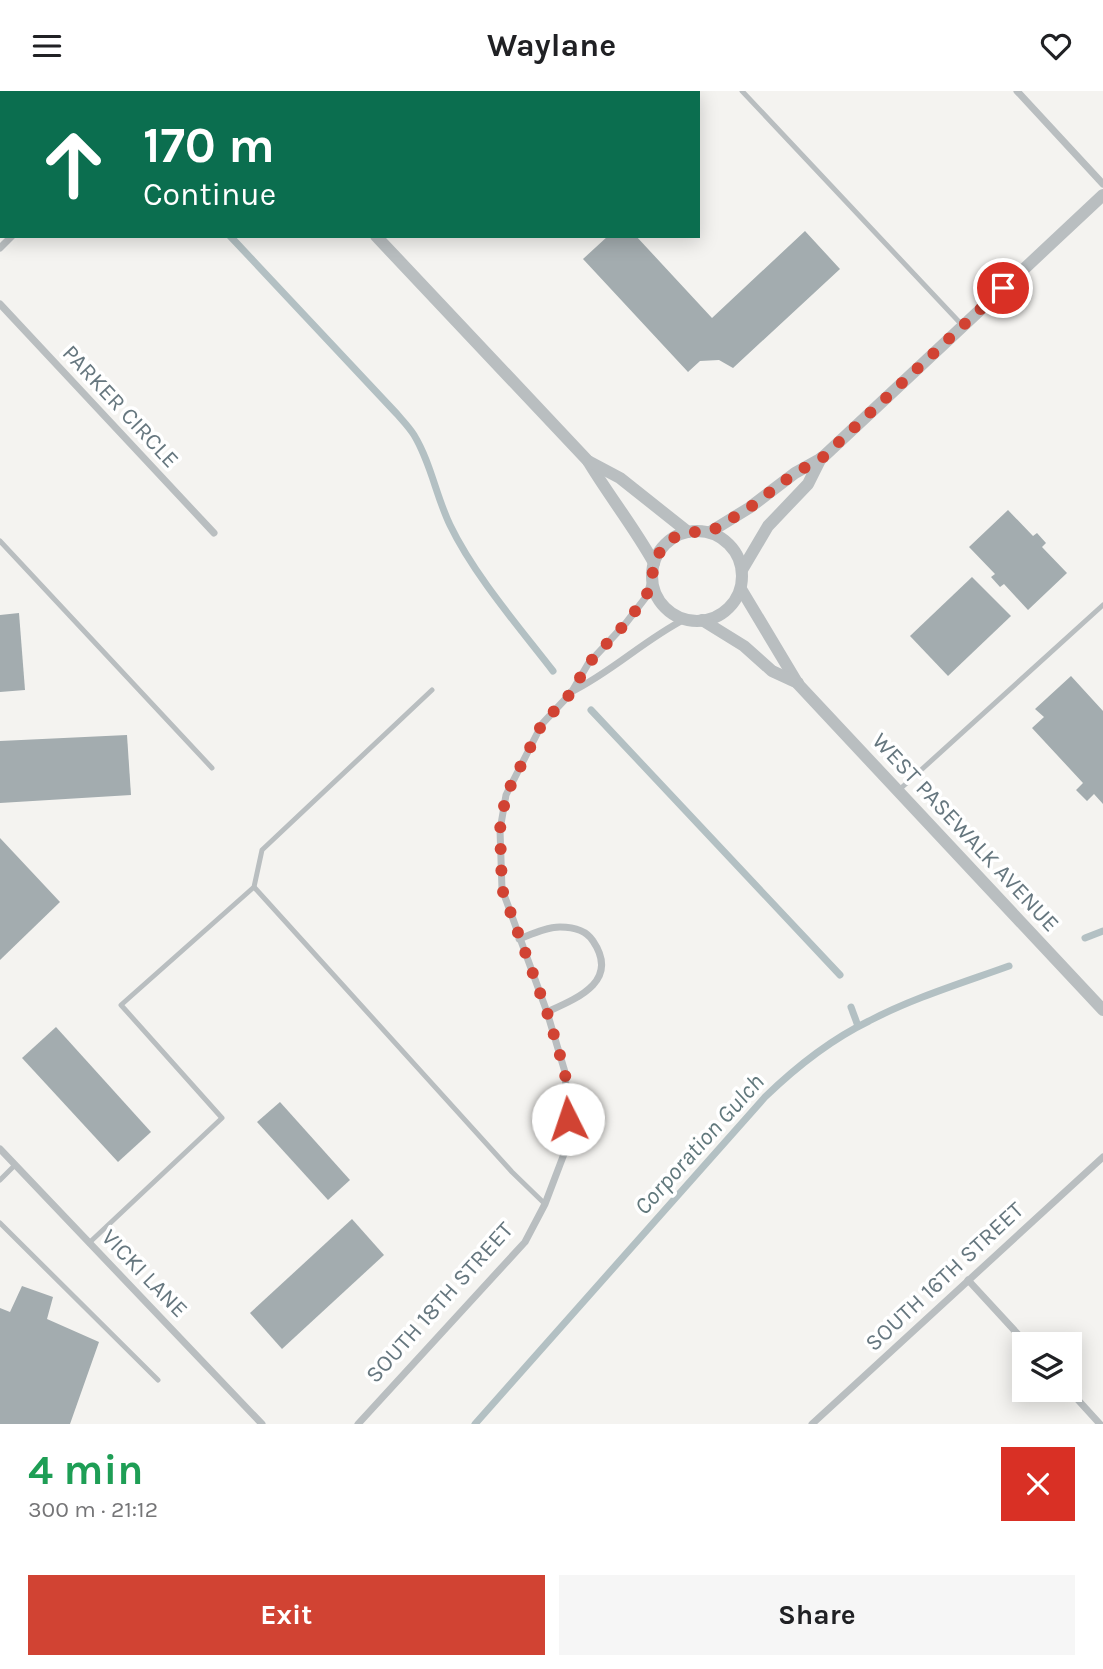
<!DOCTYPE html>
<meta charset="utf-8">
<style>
:root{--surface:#fff;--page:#f6f6f6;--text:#202124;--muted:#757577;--accent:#d14333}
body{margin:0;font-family:Karla,sans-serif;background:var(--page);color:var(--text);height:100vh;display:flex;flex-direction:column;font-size:26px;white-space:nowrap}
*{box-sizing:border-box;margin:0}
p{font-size:23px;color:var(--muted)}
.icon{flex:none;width:38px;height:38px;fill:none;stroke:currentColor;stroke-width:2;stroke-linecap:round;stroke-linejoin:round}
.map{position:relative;height:1333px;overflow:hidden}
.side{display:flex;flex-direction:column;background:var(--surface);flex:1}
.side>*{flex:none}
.top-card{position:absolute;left:0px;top:0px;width:700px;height:147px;box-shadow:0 4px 18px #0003;background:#0b6e4f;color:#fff;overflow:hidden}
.controls{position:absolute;left:1012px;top:1241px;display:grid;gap:14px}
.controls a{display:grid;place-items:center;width:70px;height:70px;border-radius:0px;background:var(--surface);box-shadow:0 4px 18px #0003;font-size:35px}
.pin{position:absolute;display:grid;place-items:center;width:60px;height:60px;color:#fff;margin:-30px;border:4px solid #fff;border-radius:50%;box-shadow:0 2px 7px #0007}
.me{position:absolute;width:77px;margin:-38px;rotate:356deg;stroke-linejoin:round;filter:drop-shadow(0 0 5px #0008)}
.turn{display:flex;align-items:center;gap:24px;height:147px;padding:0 28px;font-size:32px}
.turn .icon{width:91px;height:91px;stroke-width:2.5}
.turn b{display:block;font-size:49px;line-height:60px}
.round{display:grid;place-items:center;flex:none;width:74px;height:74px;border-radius:0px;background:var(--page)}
.overview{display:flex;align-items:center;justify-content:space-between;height:119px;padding:0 28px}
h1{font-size:42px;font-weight:700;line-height:52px;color:#1e9e55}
.action{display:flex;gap:14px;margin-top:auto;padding:14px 28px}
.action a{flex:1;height:80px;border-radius:0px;background:var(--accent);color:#fff;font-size:28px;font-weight:700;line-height:80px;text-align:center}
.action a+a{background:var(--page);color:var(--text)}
header{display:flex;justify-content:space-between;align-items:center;height:91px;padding:0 28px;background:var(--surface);font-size:32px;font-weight:700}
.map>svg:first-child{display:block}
</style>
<header><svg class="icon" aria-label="menu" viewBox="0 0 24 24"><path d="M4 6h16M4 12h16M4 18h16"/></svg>Waylane<svg class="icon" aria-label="heart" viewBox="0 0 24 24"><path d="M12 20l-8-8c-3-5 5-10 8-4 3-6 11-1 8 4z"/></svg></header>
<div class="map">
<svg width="1103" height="1333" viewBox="0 0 1103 1333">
<rect width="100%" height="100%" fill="#f4f3f0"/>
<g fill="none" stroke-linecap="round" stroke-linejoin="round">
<g stroke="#b3c0c3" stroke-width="7">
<polyline points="91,0 92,2"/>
<path d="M230 145 397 323C403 330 409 336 414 344 431 372 436 405 450 434 474 484 519 536 553 580"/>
<polyline points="591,619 840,884"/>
<polyline points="1085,847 1103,840"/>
<polyline points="851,916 858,935"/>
<path d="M475 1333 765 1006C796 976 830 949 869 930 913 907 962 892 1009 875"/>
</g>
</g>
<g fill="#a3acaf">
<polygon points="805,140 840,178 733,277 719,269 700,270 688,281 583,168 608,145 636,145 712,227"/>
<polygon points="1008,419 1033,445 1037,442 1046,452 1042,456 1067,482 1028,519 1004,493 1000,496 991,486 995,483 969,456"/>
<polygon points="972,486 1011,525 948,585 910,545"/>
<polygon points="19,522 25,599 0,601 0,524"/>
<polygon points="1071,585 1103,620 1103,713 1094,703 1087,710 1076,699 1083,692 1032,637 1044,626 1035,618"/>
<polygon points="127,644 131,704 0,712 0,650"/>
<polygon points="0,747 60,811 0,869"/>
<polygon points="56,936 151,1041 118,1071 22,967"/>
<polygon points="280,1011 350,1089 328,1109 257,1031"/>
<polygon points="352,1128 384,1164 282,1258 250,1222"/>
<polygon points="22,1195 53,1206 47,1228 99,1251 70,1333 0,1333 0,1217 10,1221"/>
</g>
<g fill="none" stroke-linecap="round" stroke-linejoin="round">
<g stroke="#b9bec0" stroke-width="5">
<polyline points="448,0 449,2"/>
<polyline points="742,0 963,235"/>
<polyline points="0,450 212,677"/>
<polyline points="899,699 1103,514"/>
<polyline points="254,796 512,1081 545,1113"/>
<polyline points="0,1089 15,1074"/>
<polyline points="0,1132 158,1289"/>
<polyline points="89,1152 222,1027 121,914 254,796 262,759 432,599"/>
</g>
<g stroke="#b9bec0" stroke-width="7">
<polyline points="1017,0 1103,93"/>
<polyline points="163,2 165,0"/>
<polyline points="515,2 517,0"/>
<polyline points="0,157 12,145"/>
<polyline points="0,213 214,442"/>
<path d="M571 601C612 581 644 549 685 528"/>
<path d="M519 848C532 843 547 836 560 836 573 836 586 839 593 850 620 890 578 907 547 921"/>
<polyline points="0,1058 262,1333"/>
<polyline points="968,1189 1027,1253"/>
<polyline points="1068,1298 1100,1333"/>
<polyline points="358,1333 525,1151 545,1113 564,1063 568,1028 565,981 547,921 502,798 500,739 506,704 542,633 571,602 588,573 626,532 646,506 652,487"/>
<polyline points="812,1333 1103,1066"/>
</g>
<g stroke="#b9bec0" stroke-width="12">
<polyline points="240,0 242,2"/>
<path d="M376 145 588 370C609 405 634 436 654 472"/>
<polyline points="588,370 620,387 688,441"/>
<circle cx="697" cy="485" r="45"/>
<polyline points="710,441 749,417 795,382 822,367 1103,104"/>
<polyline points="742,479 768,435 808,393 821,367"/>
<polyline points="741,498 798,593 1103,919"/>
<polyline points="702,529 744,555 772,580 798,592"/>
</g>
</g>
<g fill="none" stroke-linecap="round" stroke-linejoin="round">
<polyline stroke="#d14333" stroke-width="12" stroke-dasharray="0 21.6" points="568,1028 565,981 547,921 502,798 500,738 506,704 542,633 571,602 588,573 626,532 646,506 652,487 654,472 662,457 673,447 688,441 710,441 749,417 795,382 822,367 1003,197"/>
</g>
<g text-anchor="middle" stroke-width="7" stroke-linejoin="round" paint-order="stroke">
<g font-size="23" fill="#66777f" stroke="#fff">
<text transform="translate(121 315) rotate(47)" y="8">PARKER CIRCLE</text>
<text transform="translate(966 741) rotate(47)" y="8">WEST PASEWALK AVENUE</text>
<text transform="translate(145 1182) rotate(46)" y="8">VICKI LANE</text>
<text transform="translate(944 1185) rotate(-43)" y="8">SOUTH 16TH STREET</text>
<text transform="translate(439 1211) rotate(-48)" y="8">SOUTH 18TH STREET</text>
</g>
<g font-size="24" font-style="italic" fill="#61787c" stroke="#fff">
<text transform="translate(699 1053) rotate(-48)" y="8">Corporation Gulch</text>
</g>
</g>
</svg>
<div class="controls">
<a><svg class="icon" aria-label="layers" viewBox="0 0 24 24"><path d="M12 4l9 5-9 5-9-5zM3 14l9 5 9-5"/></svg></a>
</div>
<div class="pin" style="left:1003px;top:197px;background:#d93025"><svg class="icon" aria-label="arrive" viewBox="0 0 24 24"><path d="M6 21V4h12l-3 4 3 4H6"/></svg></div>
<svg class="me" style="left:568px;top:1028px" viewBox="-20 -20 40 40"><circle r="19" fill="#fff"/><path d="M0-13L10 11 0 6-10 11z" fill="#d14333"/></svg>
<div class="top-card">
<div class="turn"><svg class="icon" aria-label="ahead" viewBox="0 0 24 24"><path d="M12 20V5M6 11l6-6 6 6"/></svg><div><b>170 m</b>Continue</div></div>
</div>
</div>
<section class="side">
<div class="overview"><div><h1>4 min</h1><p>300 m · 21:12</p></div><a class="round" style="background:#d93025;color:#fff"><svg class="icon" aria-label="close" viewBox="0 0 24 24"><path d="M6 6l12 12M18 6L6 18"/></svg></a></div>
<div class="action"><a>Exit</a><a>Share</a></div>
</section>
